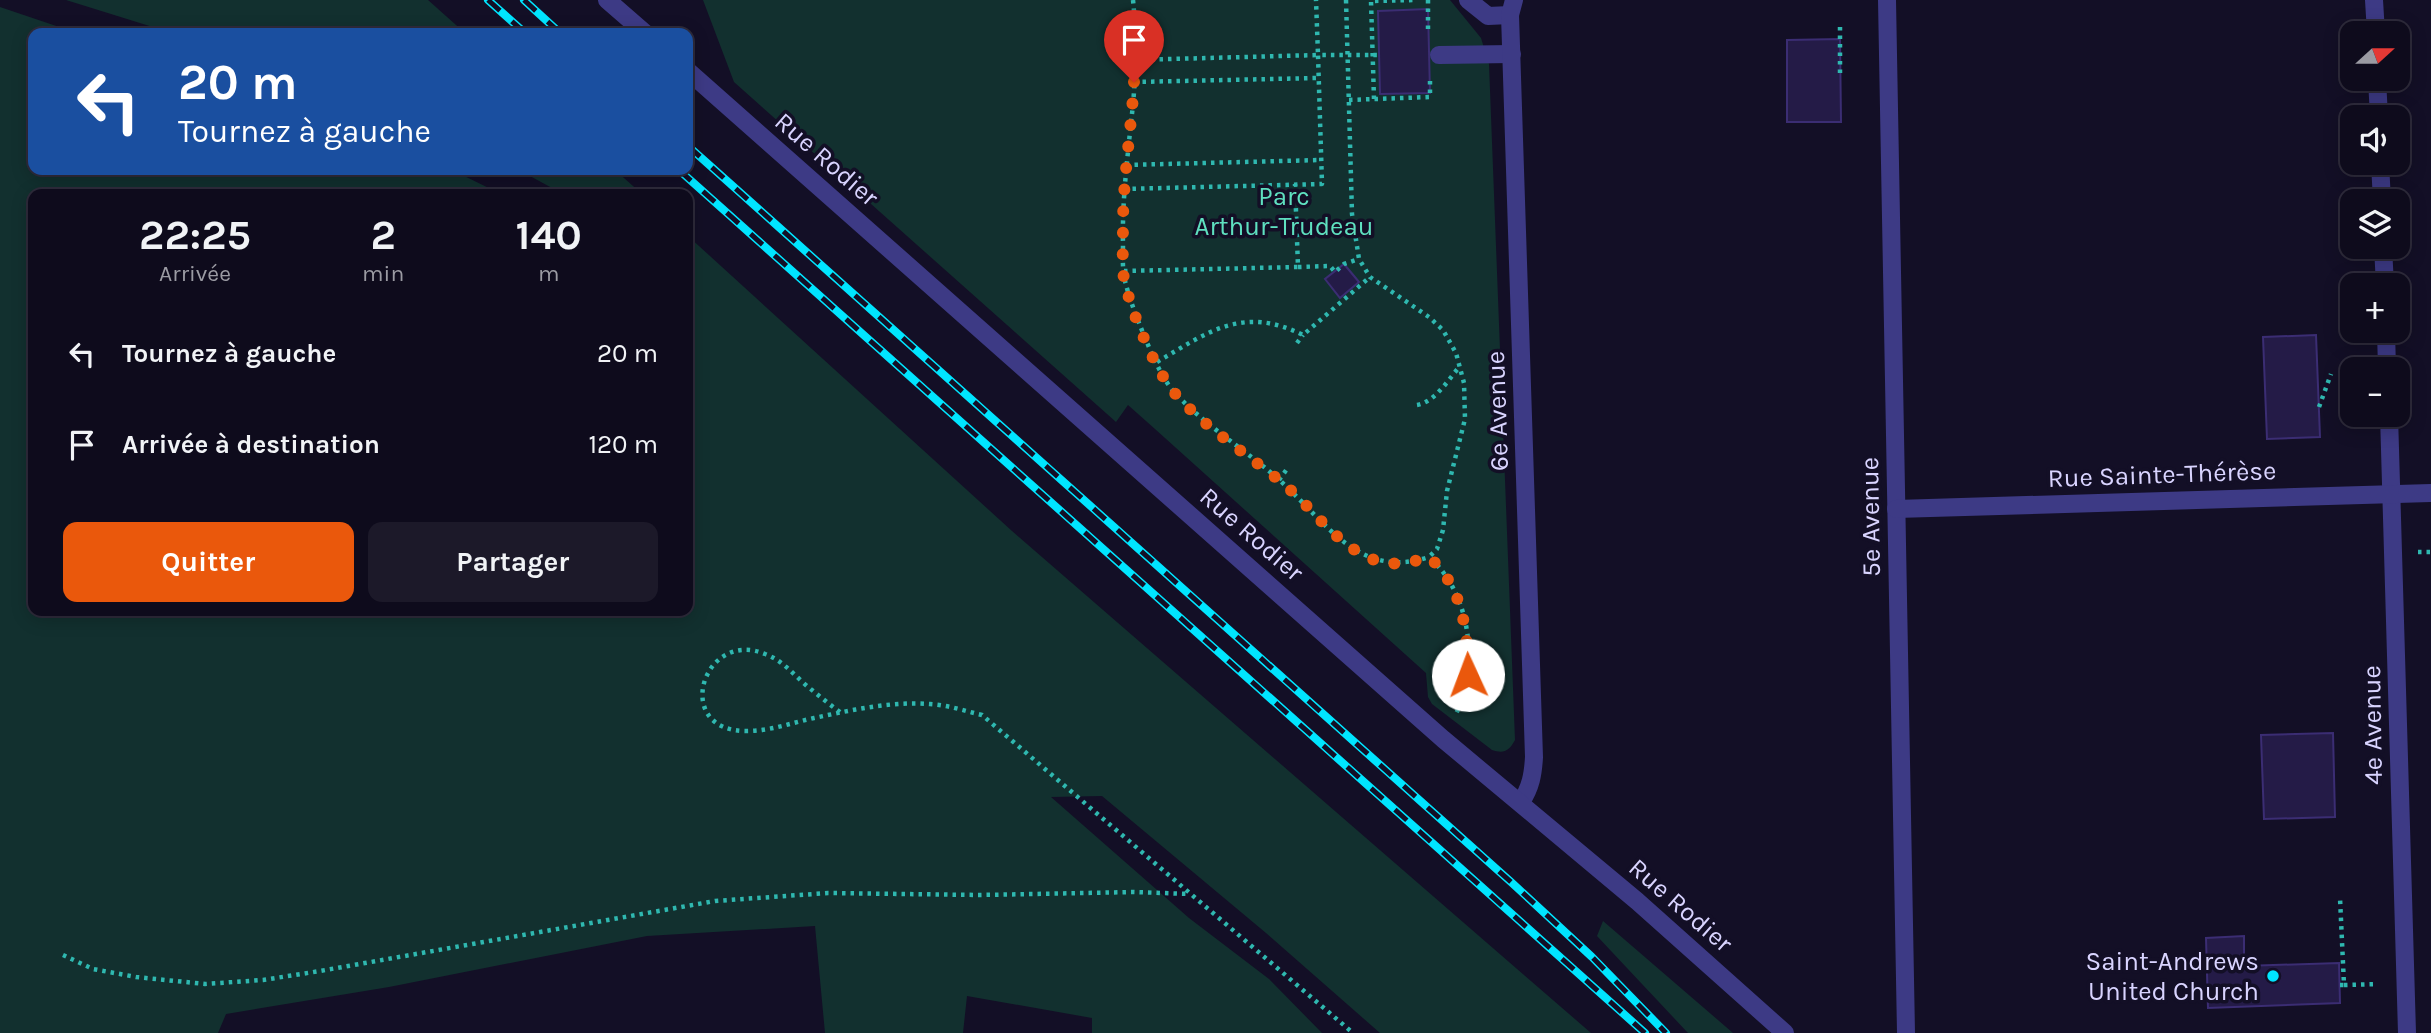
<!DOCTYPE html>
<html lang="fr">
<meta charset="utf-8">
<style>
:root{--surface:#0e0b1c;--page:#1c1929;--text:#f1f3f6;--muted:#9b9ba3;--line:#2e2b3b;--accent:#ea580c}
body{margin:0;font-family:Karla,sans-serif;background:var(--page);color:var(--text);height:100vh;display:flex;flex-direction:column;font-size:26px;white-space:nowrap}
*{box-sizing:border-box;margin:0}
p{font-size:23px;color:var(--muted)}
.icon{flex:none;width:38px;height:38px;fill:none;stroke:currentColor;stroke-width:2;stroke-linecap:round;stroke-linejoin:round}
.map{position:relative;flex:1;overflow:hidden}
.details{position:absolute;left:28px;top:189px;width:665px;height:427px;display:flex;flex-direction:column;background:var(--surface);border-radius:14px;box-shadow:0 4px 18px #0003,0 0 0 2px var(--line)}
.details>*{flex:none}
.guide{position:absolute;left:28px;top:28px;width:665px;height:147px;border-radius:14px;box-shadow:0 4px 18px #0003,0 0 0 2px var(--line);background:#1a4fa0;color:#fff;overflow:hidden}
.needle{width:46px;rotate:69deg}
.fabs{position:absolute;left:2340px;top:21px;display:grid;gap:14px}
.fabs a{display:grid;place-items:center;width:70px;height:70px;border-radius:14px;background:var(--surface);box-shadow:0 4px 18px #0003,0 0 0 2px var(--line);font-size:35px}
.pin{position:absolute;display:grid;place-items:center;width:60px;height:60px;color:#fff;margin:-72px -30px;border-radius:50% 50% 50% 0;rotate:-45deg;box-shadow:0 0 7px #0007}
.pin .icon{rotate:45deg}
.me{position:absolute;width:77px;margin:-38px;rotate:358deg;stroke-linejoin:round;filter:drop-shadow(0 0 5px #0008)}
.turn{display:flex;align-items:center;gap:24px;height:147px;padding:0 35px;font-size:32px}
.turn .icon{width:91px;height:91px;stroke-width:2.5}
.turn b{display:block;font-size:49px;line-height:60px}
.eta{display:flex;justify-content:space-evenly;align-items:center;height:119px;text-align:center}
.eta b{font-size:42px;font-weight:700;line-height:49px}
.action{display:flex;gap:14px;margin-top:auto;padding:14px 35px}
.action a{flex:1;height:80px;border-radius:14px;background:var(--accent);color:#fff;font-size:28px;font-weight:700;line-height:80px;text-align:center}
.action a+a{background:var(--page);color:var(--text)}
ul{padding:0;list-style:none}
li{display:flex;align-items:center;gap:21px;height:91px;padding:0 35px}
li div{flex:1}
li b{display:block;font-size:26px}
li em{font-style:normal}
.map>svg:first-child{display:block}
</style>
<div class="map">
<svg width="2431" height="1033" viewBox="0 0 2431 1033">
<rect width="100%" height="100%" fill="#130f26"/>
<g fill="#12302f">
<polygon points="66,0 428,0 465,33 172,33"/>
<path d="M703 0H1450L1481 38 1489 64 1515 740C1509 751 1504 754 1492 750L1432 704 1428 697 1426 673 1155 429 1128 405 1116 422 734 82Z"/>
<polygon points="0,7 77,33 33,33 33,170 452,170 501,194 33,194 33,611 688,611 688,236 1012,531 1591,1033 1380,1033 1266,933 1102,796 1051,797 1189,918 1269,979 1322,1033 1092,1033 1092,1018 967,996 963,1033 825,1033 815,926 647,936 389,987 226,1014 218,1033 0,1033"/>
<polygon points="519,170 615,170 642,194 563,194"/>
<polygon points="1603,921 1733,1033 1688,1033 1597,936"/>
</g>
<g fill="#241b47" stroke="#3b2d73" stroke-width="2">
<polygon points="1428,9 1430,93 1380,94 1378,11"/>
<polygon points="1840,39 1841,122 1787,122 1787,40"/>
<polygon points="1344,264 1359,282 1340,298 1325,279"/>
<polygon points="2316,335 2320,437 2267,439 2263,337"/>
<polygon points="2333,733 2335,817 2264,819 2261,735"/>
<polygon points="2244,936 2244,966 2339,963 2340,1003 2208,1008 2206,938"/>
</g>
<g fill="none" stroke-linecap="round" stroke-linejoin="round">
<g stroke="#2fb8b0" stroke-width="4.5" stroke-dasharray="3.5 5" stroke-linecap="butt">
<path d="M1133 0C1137 39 1136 83 1131 122 1127 163 1122 202 1123 244 1123 255 1122 269 1125 281 1130 301 1138 321 1146 340 1153 357 1162 378 1174 392 1209 430 1255 455 1291 491 1333 532 1364 578 1429 557"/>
<path d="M1346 0 1352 214 1359 259 1370 277 1429 317 1443 330 1456 353 1464 383 1465 419 1447 491 1443 530 1437 549 1429 557C1472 595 1479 666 1455 716"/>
<polyline points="1428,0 1428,31"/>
<polyline points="1134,60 1318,55 1316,0"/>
<polyline points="1840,73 1840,23"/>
<polyline points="1134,82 1318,78"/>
<polyline points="1374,99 1371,1 1415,0"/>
<polyline points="1349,100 1430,97 1430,78"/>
<polyline points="1126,165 1321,160"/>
<polyline points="1124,189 1322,184 1318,55 1379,55"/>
<polyline points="1298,267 1330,266 1335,272 1344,264 1359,259"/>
<polyline points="1124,271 1298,267 1295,184"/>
<polyline points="1297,343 1303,335"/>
<path d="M1157 362C1208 332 1243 305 1303 335L1370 277"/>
<path d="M1417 405C1435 402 1448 380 1460 366"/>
<polyline points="2319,407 2331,374"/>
<polyline points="1279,480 1287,469"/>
<polyline points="2418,552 2431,552"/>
<path d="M840 712C829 704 818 695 807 686 793 674 782 660 765 654 703 628 671 731 746 731 770 731 791 723 814 718 852 710 891 701 930 704 948 705 965 711 982 715L1353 1033"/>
<polyline points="63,955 93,969 136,977 205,984 263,980 320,971 715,901 828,893 980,895 1134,892 1190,894"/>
<polyline points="2340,985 2344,985 2340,898"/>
<polyline points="2344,985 2378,984"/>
</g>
<polyline stroke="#3d3a85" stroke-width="18" points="1439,55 1512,54"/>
<g stroke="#3d3a85" stroke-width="18">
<polyline points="607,0 645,33"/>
<polyline points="1468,0 1488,16 1510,15"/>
<path d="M1514 0 1510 15 1534 757C1533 774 1531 787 1521 802"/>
<polyline points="1887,0 1906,1033"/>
<polyline points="2374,0 2376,33"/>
<polyline points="688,71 1443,739 1637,901 1785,1033"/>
<polyline points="2377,79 2379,117"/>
<polyline points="2380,163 2382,201"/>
<polyline points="2383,247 2385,285"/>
<polyline points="2386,331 2387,369"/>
<polyline points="2389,415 2407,1033"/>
<polyline points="1896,509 2431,493"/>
</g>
<defs>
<g id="rail">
<polyline points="488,0 525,33"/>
<polyline points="524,0 560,33"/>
<polyline points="688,146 1511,882 1592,957 1666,1033"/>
<polyline points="679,170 1645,1033"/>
</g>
</defs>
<use href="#rail" stroke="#00e5ff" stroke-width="8"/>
<use href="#rail" stroke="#130f26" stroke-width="5" stroke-dasharray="16" stroke-linecap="butt"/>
</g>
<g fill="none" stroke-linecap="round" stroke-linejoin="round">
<path stroke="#ea580c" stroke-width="12" stroke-dasharray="0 21.6" d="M1134 82C1131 134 1122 184 1123 236 1123 250 1122 265 1124 279 1130 308 1154 368 1173 391 1204 428 1250 455 1287 487 1315 511 1336 544 1372 559 1390 567 1410 563 1429 557 1463 587 1468 632 1468 675"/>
</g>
<circle fill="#00e5ff" stroke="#130f26" stroke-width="2.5" cx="2273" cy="976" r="7"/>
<g text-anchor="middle" stroke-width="7" stroke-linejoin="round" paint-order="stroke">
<g font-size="26" fill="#d9d4ff" stroke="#130f26">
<text transform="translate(827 159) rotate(41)" y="9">Rue Rodier</text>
<text transform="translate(1497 411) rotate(-92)" y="9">6e Avenue</text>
<text transform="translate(2162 474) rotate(-2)" y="9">Rue Sainte-Thérèse</text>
<text transform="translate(1870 517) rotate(-91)" y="9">5e Avenue</text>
<text transform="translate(1252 534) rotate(41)" y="9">Rue Rodier</text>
<text transform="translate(2372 725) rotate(-91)" y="9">4e Avenue</text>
<text transform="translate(1681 905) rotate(41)" y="9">Rue Rodier</text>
</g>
<g font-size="26" fill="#5fe0c0" stroke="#130f26">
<text x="1284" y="205">Parc<tspan x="1284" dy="30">Arthur-Trudeau</tspan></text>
</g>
<g font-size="26" fill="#d9d4ff" stroke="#130f26" text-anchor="end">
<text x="2259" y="970">Saint-Andrews<tspan x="2259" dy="30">United Church</tspan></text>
</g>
</g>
</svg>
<div class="fabs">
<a><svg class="needle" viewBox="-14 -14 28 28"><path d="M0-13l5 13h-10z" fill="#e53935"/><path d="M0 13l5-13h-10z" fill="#9b9ba3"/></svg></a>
<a><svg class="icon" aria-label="sound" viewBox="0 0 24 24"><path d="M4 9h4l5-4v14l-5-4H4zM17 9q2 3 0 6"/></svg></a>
<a><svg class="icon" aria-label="layers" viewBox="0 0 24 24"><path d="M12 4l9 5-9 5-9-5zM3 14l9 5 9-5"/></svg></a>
<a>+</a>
<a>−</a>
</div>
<div class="pin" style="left:1134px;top:82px;background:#d93025"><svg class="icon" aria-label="arrive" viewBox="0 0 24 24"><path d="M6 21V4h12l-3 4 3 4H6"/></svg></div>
<svg class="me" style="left:1468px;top:675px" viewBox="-20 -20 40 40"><circle r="19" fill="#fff"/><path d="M0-13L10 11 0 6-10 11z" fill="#ea580c"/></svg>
<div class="guide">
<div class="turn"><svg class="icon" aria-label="left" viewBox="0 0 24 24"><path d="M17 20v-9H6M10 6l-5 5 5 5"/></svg><div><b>20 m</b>Tournez à gauche</div></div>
</div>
<section class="details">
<div class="eta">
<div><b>22:25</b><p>Arrivée</p></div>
<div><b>2</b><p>min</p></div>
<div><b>140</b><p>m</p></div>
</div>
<ul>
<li><svg class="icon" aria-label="left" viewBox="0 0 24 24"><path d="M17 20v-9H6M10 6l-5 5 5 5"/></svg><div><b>Tournez à gauche</b></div><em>20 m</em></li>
<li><svg class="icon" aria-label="arrive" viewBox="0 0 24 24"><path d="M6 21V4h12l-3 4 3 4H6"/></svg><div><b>Arrivée à destination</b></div><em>120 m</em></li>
</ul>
<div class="action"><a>Quitter</a><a>Partager</a></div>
</section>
</div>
